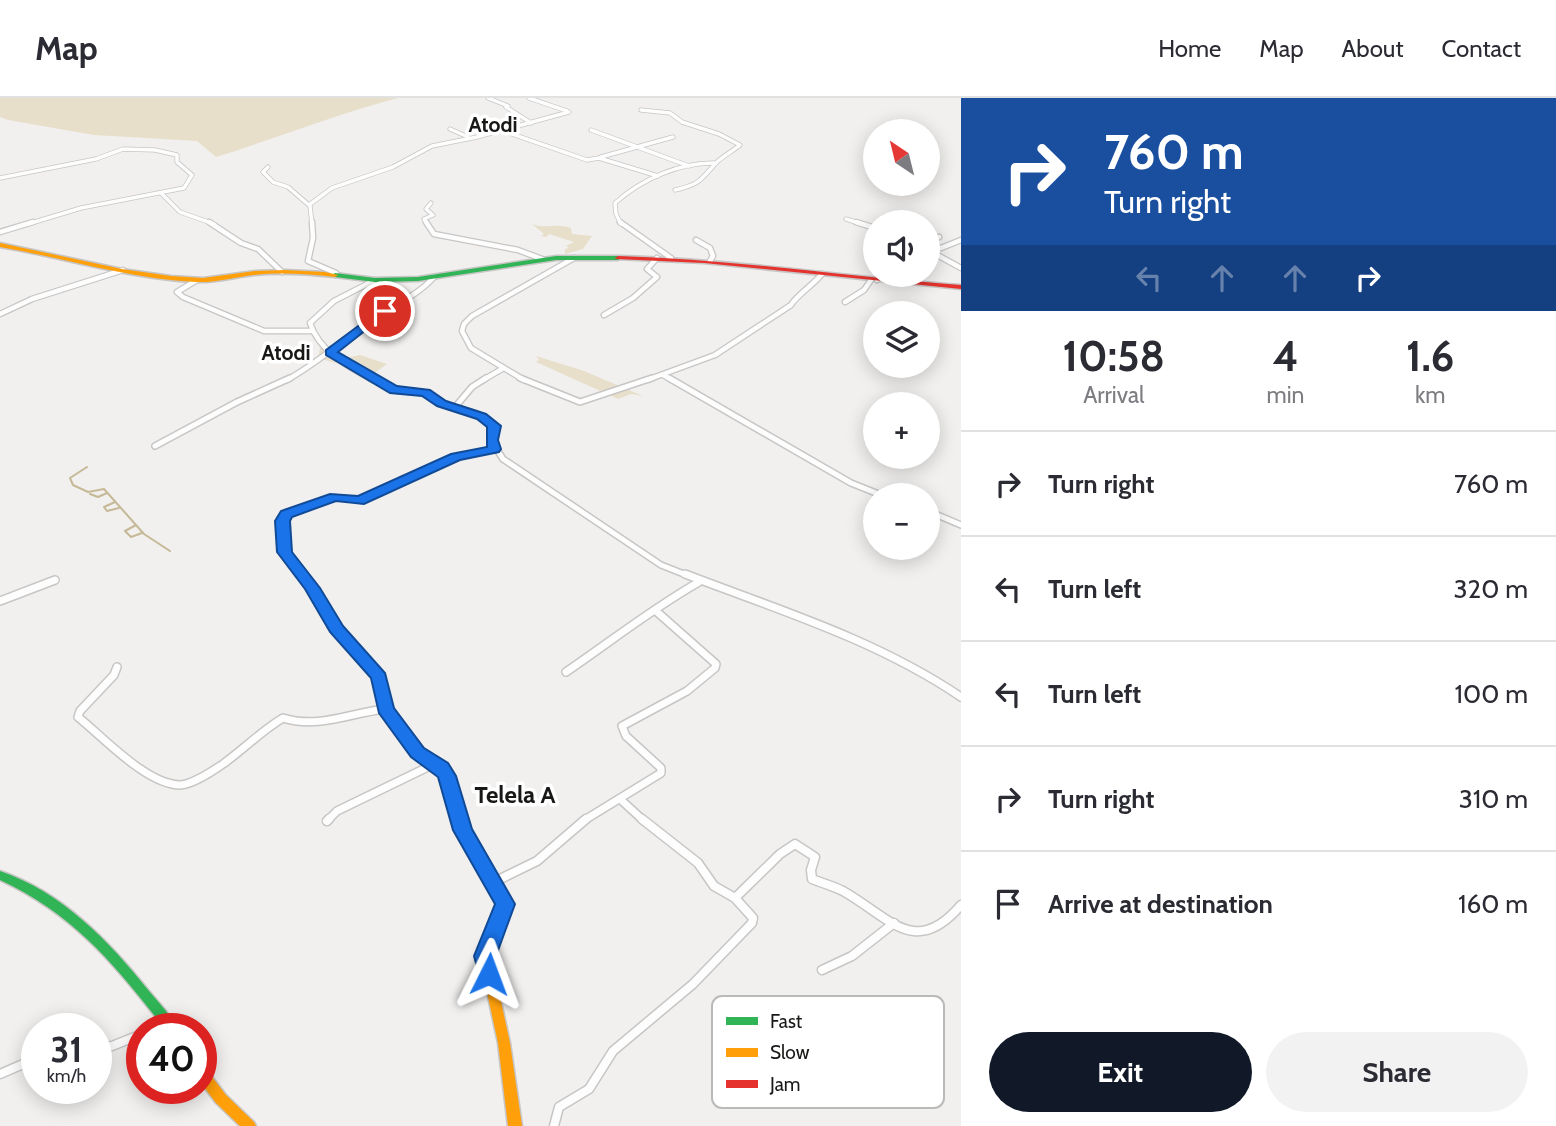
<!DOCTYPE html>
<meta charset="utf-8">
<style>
:root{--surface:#fff;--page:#f2f2f3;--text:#2b2b33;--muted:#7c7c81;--line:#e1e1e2;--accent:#111827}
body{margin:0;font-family:Cabin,sans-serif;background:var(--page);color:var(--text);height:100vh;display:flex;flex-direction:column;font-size:26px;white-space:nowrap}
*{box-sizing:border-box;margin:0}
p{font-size:23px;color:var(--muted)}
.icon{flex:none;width:38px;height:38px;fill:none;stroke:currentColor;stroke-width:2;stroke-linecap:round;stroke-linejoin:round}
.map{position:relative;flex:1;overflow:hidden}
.drawer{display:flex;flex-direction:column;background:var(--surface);width:595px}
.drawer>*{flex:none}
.hud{background:#1a4fa0;color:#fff;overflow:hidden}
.needle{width:46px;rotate:325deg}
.tools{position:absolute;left:863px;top:21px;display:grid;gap:14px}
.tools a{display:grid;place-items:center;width:77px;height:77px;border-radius:50%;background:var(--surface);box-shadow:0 4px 18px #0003;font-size:35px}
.speed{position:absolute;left:21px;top:915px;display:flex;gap:14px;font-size:35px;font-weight:700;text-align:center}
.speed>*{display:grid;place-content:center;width:91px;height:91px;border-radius:50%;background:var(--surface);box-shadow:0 4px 18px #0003;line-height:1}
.speed small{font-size:18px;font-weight:400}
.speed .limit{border:10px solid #d22;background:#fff;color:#111}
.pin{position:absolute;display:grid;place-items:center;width:60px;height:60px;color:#fff;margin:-30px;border:4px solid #fff;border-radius:50%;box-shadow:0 2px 7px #0007}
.me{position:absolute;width:77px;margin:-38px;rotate:3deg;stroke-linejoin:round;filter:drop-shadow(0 0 5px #0008)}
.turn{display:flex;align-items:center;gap:24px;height:147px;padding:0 28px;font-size:32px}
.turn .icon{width:91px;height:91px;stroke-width:2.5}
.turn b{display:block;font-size:49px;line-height:60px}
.lanes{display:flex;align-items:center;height:66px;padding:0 28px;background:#0003;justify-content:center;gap:35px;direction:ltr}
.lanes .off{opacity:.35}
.eta{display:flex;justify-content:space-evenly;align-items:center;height:119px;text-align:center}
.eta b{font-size:42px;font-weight:700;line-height:49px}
.primary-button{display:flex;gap:14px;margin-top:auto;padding:14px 28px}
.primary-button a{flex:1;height:80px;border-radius:42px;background:var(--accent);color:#fff;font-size:28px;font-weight:700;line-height:80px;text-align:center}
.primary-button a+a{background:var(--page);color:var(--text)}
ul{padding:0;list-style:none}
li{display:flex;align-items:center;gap:21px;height:105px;padding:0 28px;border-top:2px solid var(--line)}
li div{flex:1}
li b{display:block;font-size:26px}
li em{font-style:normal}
header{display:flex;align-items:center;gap:42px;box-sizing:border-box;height:98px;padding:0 35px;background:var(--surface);border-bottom:2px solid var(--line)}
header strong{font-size:33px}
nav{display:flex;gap:38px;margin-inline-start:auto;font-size:24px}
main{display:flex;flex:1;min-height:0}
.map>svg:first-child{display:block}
</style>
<header>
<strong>Map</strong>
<nav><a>Home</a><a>Map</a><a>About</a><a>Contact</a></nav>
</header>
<main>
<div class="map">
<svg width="961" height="1028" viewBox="0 0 961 1028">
<rect width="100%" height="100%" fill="#f1f0ef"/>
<g fill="#e7dfca">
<path d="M0 0H398C337 16 277 40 216 59L197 43 94 37 8 22 0 19Z"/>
<path d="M532 126C543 131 556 125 571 130L572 136 592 138 583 151 565 156V151L569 150 566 148 574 144 549 136 546 139 541 138 544 136Z"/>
<polygon points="353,231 363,232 337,256 346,260 360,257 387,266 369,279 377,284 374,285 339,266 318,260 320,250 339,245"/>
<polygon points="536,258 584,273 643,298 631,296 618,301 536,264 539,262"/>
</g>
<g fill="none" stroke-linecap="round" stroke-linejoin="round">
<g stroke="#c6b997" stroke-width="2">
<polyline points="87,369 70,380 73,387 88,394 104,391 144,436 170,453"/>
<polyline points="90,396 98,399 107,395"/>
<polyline points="115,404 104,409 107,413 119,410"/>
<polyline points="136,427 125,433 131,439 142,435"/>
</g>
<defs>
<g id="street-far4">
<polyline points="488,0 508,8"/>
<polyline points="529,0 567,13"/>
<polyline points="506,9 531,25"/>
<path d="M641 12 670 15 682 24 719 36 740 47C733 53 723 58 717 64 700 82 701 86 675 92"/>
<polyline points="450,31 468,39"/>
<polyline points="591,32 689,68"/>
<polyline points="503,33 587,62 599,60 658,78"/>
<polyline points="601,59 673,39"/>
<polyline points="268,69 263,74 273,84 288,89 310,108 312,126"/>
<polyline points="0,80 96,61 123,51 155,52 177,57 177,64 192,77 184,90 81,110 28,126"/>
<polyline points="161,95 180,114 214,126"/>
<polyline points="309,107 332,90 393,69 432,48 477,39 569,14"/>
<polyline points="846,121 862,126"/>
<polyline points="427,126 424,121 433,117 426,111 431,105"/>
<path d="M621 126 616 116 615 105C642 81 680 64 716 65"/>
</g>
<g id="street-far3">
<polyline points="209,124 241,145 258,151 282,174"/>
<polyline points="312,124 313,140 308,163 336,175"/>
<polyline points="426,124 434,136 518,152 542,161"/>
<polyline points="620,124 671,160"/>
<polyline points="856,124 875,130"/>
<polyline points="0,134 33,124"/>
<polyline points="696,142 710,150 713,158 710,163"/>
<polyline points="928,144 939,139"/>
<polyline points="928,149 941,150 961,142"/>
<polyline points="928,152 961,170"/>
<polyline points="197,182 177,194 183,199 264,233 311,233"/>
<polyline points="877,182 882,177"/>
<polyline points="845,204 864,192 871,182"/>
<polyline points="0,216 32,201 123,172"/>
<polyline points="604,217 633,200 657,179 647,171 657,160"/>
<polyline points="663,277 672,282"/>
<path d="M287 282C319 264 346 240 376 219 396 206 418 197 434 179"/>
<path d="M373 282C348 269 319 253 310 225L334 203 375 182"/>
<polyline points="483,282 502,271"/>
<polyline points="524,282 471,250 462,233 464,226 472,218 574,160"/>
<path d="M647 282 715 257 791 207C796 198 813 187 822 176"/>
</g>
<g id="street-far2">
<polyline points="370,280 396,292 426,295 442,305 477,316 494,330 494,347 503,361 661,467 689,478"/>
<polyline points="520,280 580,304 652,280"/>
<polyline points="669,280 851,385 881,397"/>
<polyline points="456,308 472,289 486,280"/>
<polyline points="155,348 237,304 290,280"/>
<polyline points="928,413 961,427"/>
</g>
<g id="street-far1">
<path d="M685 476C779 512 877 542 961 599"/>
<polyline points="0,503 55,482"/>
<path d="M117 569 114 577 80 613 78 619C103 639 147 687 180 687 191 687 213 673 223 666 244 651 261 633 283 620 318 631 350 615 385 611"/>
<path d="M566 574C610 544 653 510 699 484"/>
<polyline points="620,701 644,723"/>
<polyline points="327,723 337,713 434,666"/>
<polyline points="583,723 661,675 661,670 626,638 622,628 687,593 715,570 716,566 656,513"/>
</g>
<g id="street">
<polyline points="327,723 329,721"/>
<polyline points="494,784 537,763 586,721"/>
<path d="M735 800 780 756 795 746 815 759 811 772 812 781C822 785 833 788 843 793 889 819 915 861 961 807"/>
<polyline points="822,872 852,858 894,825"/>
<polyline points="96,950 112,948 142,936"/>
<polyline points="0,976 37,960"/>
<polyline points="554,1028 559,1009 589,991 613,953 693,886 752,825 753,820 735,800 714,788 698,765 642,721"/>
</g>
<g id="fast">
<polygon points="556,158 618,158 621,160 618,162 556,162 418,183 375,184 335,179 332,177 335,175 375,180 418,179"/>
<polygon points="494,349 497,349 497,353 458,361 362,405 336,401 289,418 286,420 289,454 292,459 291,461 285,461 281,454 278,419 283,414 335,397 358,401 453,357"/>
<path d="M0 773C62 794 109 843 149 893 159 905 171 917 178 931H165C116 868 74 816 0 782Z"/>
</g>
<g id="slow">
<path d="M0 145 122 171 171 178 203 180 255 173 285 172 325 174 338 177 335 179C308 176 281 174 254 177 235 179 216 185 196 184 130 181 65 160 0 149Z"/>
<polygon points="486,857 490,859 492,862 510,945 522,1028 508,1028 498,945 480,862 482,859"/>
<polygon points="201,970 206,971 226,997 254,1024 256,1028 240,1028 216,1005 201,985"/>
</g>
<g id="jam">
<path d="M618 158C733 161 846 179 961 187V191L704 165 616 161 615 160Z"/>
<polygon points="285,457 291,457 316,490 340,529 382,577 390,611 406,636 422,652 450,672 467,732 509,799 511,810 491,857 492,862 490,865 486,867 482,865 479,857 499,810 497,799 457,732 441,677 414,656 400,640 380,611 374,580 333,532 308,491 284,459"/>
</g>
</defs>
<use href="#street-far4" stroke="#c7c6c5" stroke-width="5"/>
<use href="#street-far3" stroke="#c7c6c5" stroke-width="7"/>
<use href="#street-far2" stroke="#c7c6c5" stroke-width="8"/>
<use href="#street-far1" stroke="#c7c6c5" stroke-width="10"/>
<use href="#street" stroke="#c7c6c5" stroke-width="11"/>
<use href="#fast" stroke="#c7c6c5" stroke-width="3"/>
<use href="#slow" stroke="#c7c6c5" stroke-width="3"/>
<use href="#jam" stroke="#c7c6c5" stroke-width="3"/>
<use href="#street-far4" stroke="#fdfdfd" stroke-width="3.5"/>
<use href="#street-far3" stroke="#fdfdfd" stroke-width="4.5"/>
<use href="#street-far2" stroke="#fdfdfd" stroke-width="5"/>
<use href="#street-far1" stroke="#fdfdfd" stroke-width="7"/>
<use href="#street" stroke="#fdfdfd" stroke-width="8"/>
<use href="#fast" fill="#30b455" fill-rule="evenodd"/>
<use href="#slow" fill="#ff9f0a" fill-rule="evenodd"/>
<use href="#jam" fill="#e5322d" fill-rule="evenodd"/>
</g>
<polygon fill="#1a73e8" stroke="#114b97" stroke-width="2" points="381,211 390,213 338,254 397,288 430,292 446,303 486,316 501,328 498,342 501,351 499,354 460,362 364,406 336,403 292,419 290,423 292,454 320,490 343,528 385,575 394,610 424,650 448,665 456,678 472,731 515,806 496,858 500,876 497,883 489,885 481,883 474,858 495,806 453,732 438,679 411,659 379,615 371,580 330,534 305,491 277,454 275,423 281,413 330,396 358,398 451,356 487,349 487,329 477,321 437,308 422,298 390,295 326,257 326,252"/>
<g text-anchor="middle" stroke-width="7" stroke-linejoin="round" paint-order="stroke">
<g font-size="21" font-weight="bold" fill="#181817" stroke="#fff">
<text x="493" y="34">Atodi</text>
<text x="286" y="262">Atodi</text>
</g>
<g font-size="24" font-weight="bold" fill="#181817" stroke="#fff">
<text x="515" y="705">Telela A</text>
</g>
</g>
<rect x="712" y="898" width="232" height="112" rx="10" fill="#fff" stroke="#babab9" stroke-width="2"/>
<rect x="726" y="919" width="32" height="8" fill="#30b455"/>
<rect x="726" y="950" width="32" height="9" fill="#ff9f0a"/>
<rect x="726" y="982" width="32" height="8" fill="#e5322d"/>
<g font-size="19" fill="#181817">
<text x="770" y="930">Fast</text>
<text x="770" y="961">Slow</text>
<text x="770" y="993">Jam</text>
</g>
</svg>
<div class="tools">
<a><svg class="needle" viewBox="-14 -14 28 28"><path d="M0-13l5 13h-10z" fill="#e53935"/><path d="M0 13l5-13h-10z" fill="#7c7c81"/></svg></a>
<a><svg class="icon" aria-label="sound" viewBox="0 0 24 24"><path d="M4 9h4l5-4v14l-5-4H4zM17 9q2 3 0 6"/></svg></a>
<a><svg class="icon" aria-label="layers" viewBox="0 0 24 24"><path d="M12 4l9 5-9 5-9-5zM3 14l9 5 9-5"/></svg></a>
<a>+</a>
<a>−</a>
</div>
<div class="speed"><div>31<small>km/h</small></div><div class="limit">40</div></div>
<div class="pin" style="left:385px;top:213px;background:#d93025"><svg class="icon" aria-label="arrive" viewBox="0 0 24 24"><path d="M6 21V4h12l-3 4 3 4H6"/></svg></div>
<svg class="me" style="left:489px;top:876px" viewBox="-20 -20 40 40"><path d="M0-17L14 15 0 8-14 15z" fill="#1a73e8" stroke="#fff" stroke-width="4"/></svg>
</div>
<section class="drawer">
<div class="hud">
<div class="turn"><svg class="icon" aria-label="right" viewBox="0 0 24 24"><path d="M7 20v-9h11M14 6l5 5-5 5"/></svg><div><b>760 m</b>Turn right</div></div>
<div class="lanes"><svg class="icon off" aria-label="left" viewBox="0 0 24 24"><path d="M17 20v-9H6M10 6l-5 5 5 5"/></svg><svg class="icon off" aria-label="ahead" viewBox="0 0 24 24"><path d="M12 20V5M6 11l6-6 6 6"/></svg><svg class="icon off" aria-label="ahead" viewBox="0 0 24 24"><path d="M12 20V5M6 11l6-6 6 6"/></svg><svg class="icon" aria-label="right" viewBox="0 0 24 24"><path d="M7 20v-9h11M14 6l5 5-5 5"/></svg></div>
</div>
<div class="eta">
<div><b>10:58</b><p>Arrival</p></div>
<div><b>4</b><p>min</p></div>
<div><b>1.6</b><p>km</p></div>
</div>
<ul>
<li><svg class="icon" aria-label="right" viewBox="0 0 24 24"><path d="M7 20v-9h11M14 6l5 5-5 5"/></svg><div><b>Turn right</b></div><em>760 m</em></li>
<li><svg class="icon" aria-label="left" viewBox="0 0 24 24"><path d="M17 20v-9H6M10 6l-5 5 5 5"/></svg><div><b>Turn left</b></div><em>320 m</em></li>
<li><svg class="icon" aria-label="left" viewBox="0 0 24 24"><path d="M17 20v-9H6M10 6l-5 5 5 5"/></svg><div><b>Turn left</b></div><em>100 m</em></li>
<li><svg class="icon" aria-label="right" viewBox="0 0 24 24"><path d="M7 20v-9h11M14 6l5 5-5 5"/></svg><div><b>Turn right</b></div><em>310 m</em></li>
<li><svg class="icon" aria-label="arrive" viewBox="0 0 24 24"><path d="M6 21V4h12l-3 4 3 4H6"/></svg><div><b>Arrive at destination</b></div><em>160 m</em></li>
</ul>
<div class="primary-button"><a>Exit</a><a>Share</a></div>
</section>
</main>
